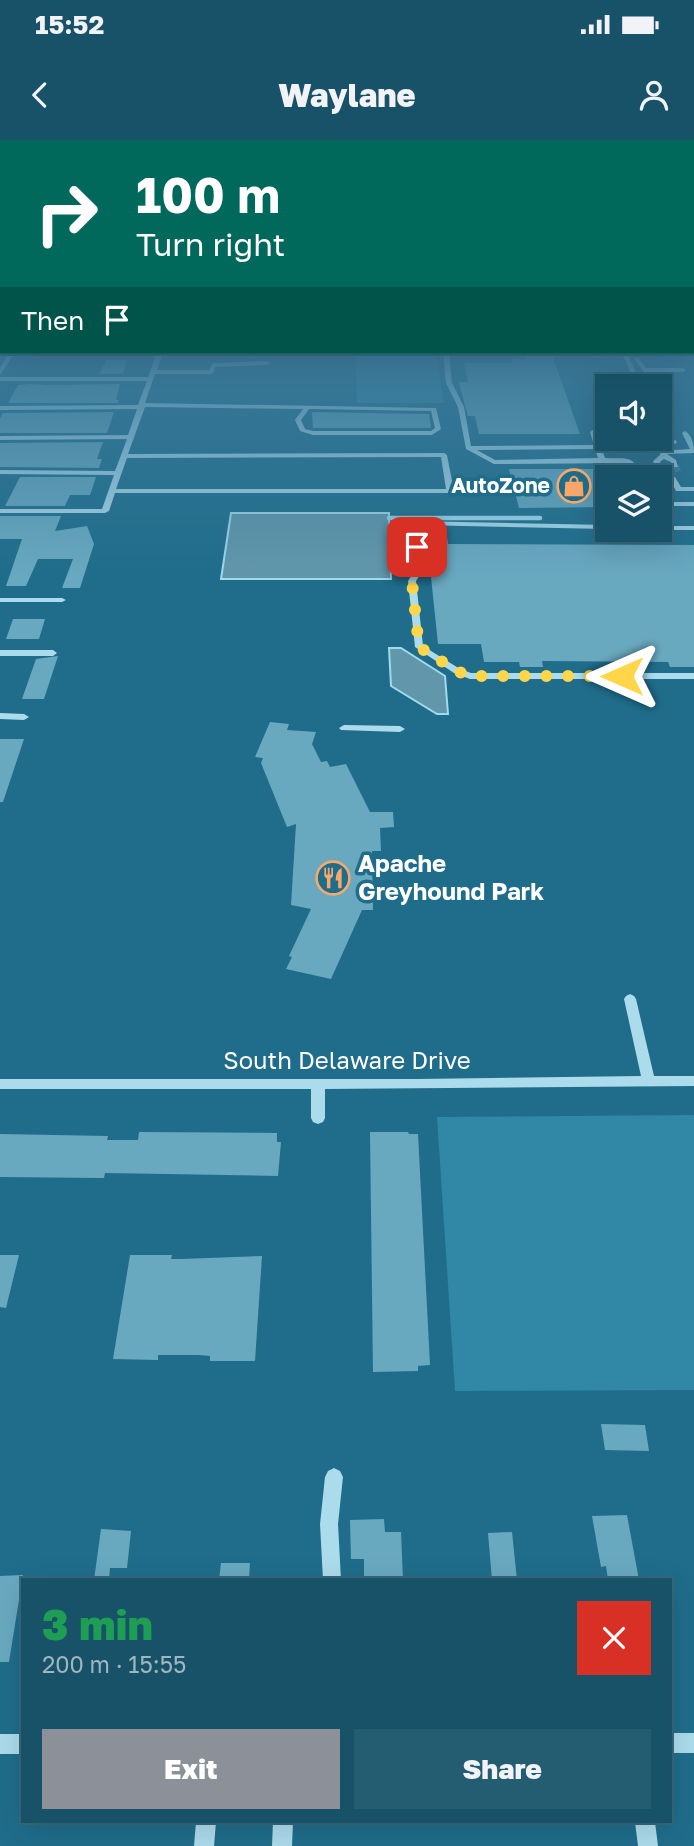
<!DOCTYPE html>
<meta charset="utf-8">
<style>
:root{--surface:#175268;--page:#245c71;--text:#f1f3f6;--muted:#9eb6c0;--line:#36697c;--accent:#8c9099}
body{margin:0;font-family:"Golos Text",sans-serif;background:var(--page);color:var(--text);height:100vh;display:flex;flex-direction:column;font-size:26px;white-space:nowrap}
*{box-sizing:border-box;margin:0}
p{font-size:23px;color:var(--muted)}
.icon{flex:none;width:38px;height:38px;fill:none;stroke:currentColor;stroke-width:2;stroke-linecap:round;stroke-linejoin:round}
.map{position:relative;flex:1;overflow:hidden}
.details{position:absolute;left:21px;top:1438px;width:651px;height:245px;display:flex;flex-direction:column;background:var(--surface);border-radius:0px;box-shadow:0 7px 28px #0002,0 0 0 2px var(--line)}
.details>*{flex:none}
.top-card{position:absolute;left:0px;top:0px;width:695px;height:214px;box-shadow:0 7px 28px #0002,0 0 0 2px var(--line);background:#00695c;color:#fff;overflow:hidden}
.tools{position:absolute;left:595px;top:234px;display:grid;gap:14px}
.tools a{display:grid;place-items:center;width:77px;height:77px;border-radius:0px;background:var(--surface);box-shadow:0 7px 28px #0002,0 0 0 2px var(--line);font-size:35px}
.pin{position:absolute;display:grid;place-items:center;width:60px;height:60px;color:#fff;margin:-30px;border-radius:14px;box-shadow:0 4px 10px #0006}
.me{position:absolute;width:77px;margin:-38px;rotate:270deg;stroke-linejoin:round;filter:drop-shadow(0 0 5px #0008)}
.turn{display:flex;align-items:center;gap:24px;height:147px;padding:0 21px;font-size:32px}
.turn .icon{width:91px;height:91px;stroke-width:2.5}
.turn b{display:block;font-size:49px;line-height:60px}
.then{display:flex;align-items:center;height:66px;padding:0 21px;background:#0003;gap:14px;font-size:26px}
.round{display:grid;place-items:center;flex:none;width:74px;height:74px;border-radius:0px;background:var(--page)}
.head{display:flex;align-items:center;justify-content:space-between;height:119px;padding:0 21px}
h1{font-size:42px;font-weight:800;line-height:52px;color:#1e9e55}
.button{display:flex;gap:14px;margin-top:auto;padding:14px 21px}
.button a{flex:1;height:80px;border-radius:0px;background:var(--accent);color:#fff;font-size:28px;font-weight:800;line-height:80px;text-align:center}
.button a+a{background:var(--page);color:var(--text)}
.status{display:flex;justify-content:space-between;align-items:center;height:49px;padding:0 35px;background:var(--surface);direction:ltr}
.status svg{height:19px;fill:currentColor}
header{display:flex;justify-content:space-between;align-items:center;height:91px;padding:0 21px;background:var(--surface);font-size:32px;font-weight:800}
.map>svg:first-child{display:block}
</style>
<div class="status"><b>15:52</b><svg viewBox="0 0 49 12"><path d="M0 12V9h3v3zM5 12V6h3v6zM10 12V3h3v9zM15 12V0h3v12zM26 1h20v11H26zM47 4h2v5h-2z"/></svg></div>
<header><svg class="icon" aria-label="back" viewBox="0 0 24 24"><path d="M15 5l-7 7 7 7"/></svg>Waylane<svg class="icon" aria-label="person" viewBox="0 0 24 24"><circle cx="12" cy="8" r="4"/><path d="M4 21q1-7 8-7t8 7"/></svg></header>
<div class="map">
<svg width="694" height="1706" viewBox="0 0 694 1706">
<rect width="100%" height="100%" fill="#1f6d8b"/>
<g fill="#3087a6">
<polygon points="356,212 436,212 444,263 357,263"/>
<polygon points="694,975 694,1250 455,1251 437,977"/>
</g>
<g fill="#6297ab" stroke="#9fdaed" stroke-width="2">
<polygon points="231,373 389,373 391,439 221,439"/>
<polygon points="389,508 401,508 445,536 448,574 437,574 391,546"/>
</g>
<g fill="none" stroke-linecap="round" stroke-linejoin="round">
<polyline stroke="#9fdaed" stroke-width="3.5" points="608,301 675,302"/>
<g stroke="#9fdaed" stroke-width="4.5">
<polyline points="599,377 607,375"/>
<polyline points="389,378 540,378"/>
</g>
</g>
<g fill="#69a9c0">
<polygon points="524,212 551,212 580,294 479,294 475,276 468,276 463,258 459,242 468,242 464,223 512,223 511,219 526,219"/>
<polygon points="106,220 127,220 123,234 99,234"/>
<polygon points="30,244 47,245 120,244 116,260 119,260 118,263 8,263 18,245"/>
<polygon points="114,272 107,293 0,293 0,278 3,273"/>
<polygon points="312,272 429,274 431,288 313,288"/>
<polygon points="103,302 97,319 102,319 99,328 0,327 0,303"/>
<polygon points="509,329 607,329 607,367 519,368"/>
<polygon points="20,337 96,337 90,355 70,355 65,366 5,366"/>
<polygon points="0,376 61,376 55,391 87,386 94,404 80,448 62,448 73,419 38,419 26,446 6,446 22,399 0,399"/>
<polygon points="426,389 446,389 448,404 694,405 694,527 670,527 668,522 542,521 543,527 520,527 519,522 484,522 481,504 438,504"/>
<polygon points="13,479 45,479 39,499 6,499"/>
<polygon points="58,516 44,559 22,559 36,519"/>
<polygon points="270,582 289,584 287,590 316,592 312,604 321,622 327,621 330,627 346,624 370,672 393,672 394,687 380,688 381,711 372,711 373,770 362,770 331,839 286,829 292,817 289,816 311,769 291,765 296,684 287,687 261,623 263,618 255,617"/>
<polygon points="0,599 24,599 3,662 0,662"/>
<polygon points="139,992 277,993 277,1002 281,1002 278,1036 105,1033 104,1038 0,1037 0,994 108,996 107,1000 138,1000"/>
<polygon points="370,992 408,992 409,994 418,994 430,1225 418,1226 418,1231 373,1232"/>
<polygon points="0,1115 19,1115 6,1168 0,1167"/>
<polygon points="130,1115 172,1115 171,1119 181,1119 262,1116 255,1221 210,1221 210,1216 199,1215 158,1215 158,1220 113,1219"/>
<polygon points="601,1284 645,1285 649,1311 605,1310"/>
<polygon points="627,1375 639,1440 608,1440 606,1426 601,1427 592,1376"/>
<polygon points="384,1379 385,1392 401,1392 403,1440 364,1440 364,1419 351,1419 350,1380"/>
<polygon points="101,1389 131,1391 127,1428 110,1428 109,1440 94,1440"/>
<polygon points="512,1392 517,1440 492,1440 488,1393"/>
<polygon points="221,1423 250,1423 249,1440 219,1440"/>
<polygon points="23,1435 9,1522 0,1522 0,1436"/>
</g>
<g fill="none" stroke-linecap="round" stroke-linejoin="round">
<polyline stroke="#41839c" stroke-width="6" stroke-dasharray="6 3.5" stroke-linecap="butt" points="676,326 679,333"/>
<g fill="#acdbec" fill-rule="evenodd">
<rect x="693" y="206" width="1" height="4"/>
<path d="M0 212H163L157 230H209L213 223 267 221 270 223 267 225 215 227 214 232 211 234H155L145 263 436 268 441 289 432 295H313L300 291 295 280 303 269 145 267 128 314 444 313 447 315 454 351 450 353H115L109 371 105 373H0V369H102L114 335 0 334V330L115 331 127 299 0 300V296L128 295 137 269 0 270V266L138 265 147 241H0V237H148L156 215 13 216 0 235V228L7 216H0ZM309 269 431 271 435 288 431 291H313L305 289 301 280ZM441 317 446 349H116L127 318Z"/>
<path d="M443 212H449L452 243 464 267 471 306 594 305 590 292 593 290 596 292 605 318C630 319 632 314 643 338H636L628 323 494 324 466 309 458 267 446 243ZM595 309 598 318 495 320 477 310Z"/>
<polygon points="480,212 513,212 510,214 483,214"/>
<polygon points="621,212 627,212 641,244 636,243"/>
<polygon points="634,218 638,218 646,228 683,228 686,230 683,232 644,232"/>
<path d="M685 291C692 295 694 305 694 313L667 314 676 320 678 327H674L671 322 664 319 660 322 665 336 670 338 675 337 681 347H694V351H676L673 345 660 339 653 321 660 315 661 311 690 309 682 293Z"/>
<rect x="660" y="362" width="34" height="4"/>
<polygon points="412,381 607,385 607,389 419,385 423,430 416,441 423,506 460,529 471,533 694,533 694,539 470,539 454,533 415,507 408,441 415,430"/>
<rect x="660" y="386" width="34" height="4"/>
<polygon points="0,458 62,458 66,460 62,462 0,462"/>
<polygon points="0,510 53,510 57,513 53,516 0,516"/>
<polygon points="0,573 24,574 29,577 24,580 0,579"/>
<polygon points="344,585 400,586 405,589 400,592 341,590 339,588"/>
<polygon points="630,854 634,856 636,859 654,936 694,936 694,946 325,949 325,978 323,982 318,984 313,982 311,978 311,949 0,949 0,939 417,939 641,936 624,859 626,856"/>
<polygon points="334,1328 340,1331 343,1337 338,1384 341,1440 323,1440 320,1384 325,1337 328,1331"/>
<rect x="670" y="1593" width="24" height="20"/>
<rect x="0" y="1594" width="23" height="20"/>
<polygon points="196,1682 216,1682 214,1706 194,1706"/>
<polygon points="273,1682 293,1682 292,1706 272,1706"/>
<polygon points="635,1682 655,1682 658,1706 638,1706"/>
</g>
</g>
<linearGradient id="sky" x2="0" y2="1"><stop stop-color="#113c4c"/><stop offset="0.46" stop-color="#3c7898"/><stop offset="1" stop-color="#3c7898" stop-opacity="0"/></linearGradient>
<rect width="694" height="438" fill="url(#sky)"/>
<g fill="none" stroke-linecap="round" stroke-linejoin="round">
<polyline stroke="#ffd54a" stroke-width="12" stroke-dasharray="0 21.6" points="417,407 419,430 412,442 419,507 457,531 470,536 622,536"/>
</g>
<defs>
<symbol id="shop-ring" viewBox="-11 -11 22 22"><circle r="9.5" fill="#1f6d8b" stroke="#f9a86c" stroke-width="1.5"/><path d="M-5-2.5h2.3a2.7 3.5 0 0 1 5.4 0H5L5.5 6h-11ZM-1.5-2.5h3a1.5 2.3 0 0 0-3 0Z" fill="#f9a86c"/></symbol>
<symbol id="restaurant-ring" viewBox="-11 -11 22 22"><circle r="9.5" fill="#1f6d8b" stroke="#f9a86c" stroke-width="1.5"/><path d="M-5-6h1v4h1v-4h1v4h1v-4h1v5L-1.5 .5V6h-2V.5L-5-1ZM5-6V6H3V1.5H1.5Q1.5-4 5-6Z" fill="#f9a86c"/></symbol>
</defs>
<g fill-rule="evenodd">
<use href="#shop-ring" x="555" y="327" width="38" height="38"/>
<use href="#restaurant-ring" x="314" y="719" width="38" height="38"/>
</g>
<g text-anchor="middle" stroke-width="7" stroke-linejoin="round" paint-order="stroke">
<g font-size="21" font-weight="bold" fill="#fff" stroke="#1f6d8b" text-anchor="end">
<text x="550" y="353">AutoZone</text>
</g>
<g font-size="24" font-weight="bold" fill="#fff" stroke="#1f6d8b" text-anchor="start">
<text x="358" y="732">Apache<tspan x="358" dy="28">Greyhound Park</tspan></text>
</g>
<g font-size="24" fill="#fff" stroke="#1f6d8b">
<text x="347" y="929">South Delaware Drive</text>
</g>
</g>
</svg>
<div class="tools">
<a><svg class="icon" aria-label="sound" viewBox="0 0 24 24"><path d="M4 9h4l5-4v14l-5-4H4zM17 9q2 3 0 6"/></svg></a>
<a><svg class="icon" aria-label="layers" viewBox="0 0 24 24"><path d="M12 4l9 5-9 5-9-5zM3 14l9 5 9-5"/></svg></a>
</div>
<div class="pin" style="left:417px;top:407px;background:#d93025"><svg class="icon" aria-label="arrive" viewBox="0 0 24 24"><path d="M6 21V4h12l-3 4 3 4H6"/></svg></div>
<svg class="me" style="left:622px;top:536px" viewBox="-20 -20 40 40"><path d="M0-17L14 15 0 8-14 15z" fill="#ffd54a" stroke="#fff" stroke-width="4"/></svg>
<div class="top-card">
<div class="turn"><svg class="icon" aria-label="right" viewBox="0 0 24 24"><path d="M7 20v-9h11M14 6l5 5-5 5"/></svg><div><b>100 m</b>Turn right</div></div>
<div class="then">Then<svg class="icon" aria-label="arrive" viewBox="0 0 24 24"><path d="M6 21V4h12l-3 4 3 4H6"/></svg></div>
</div>
<section class="details">
<div class="head"><div><h1>3 min</h1><p>200 m · 15:55</p></div><a class="round" style="background:#d93025;color:#fff"><svg class="icon" aria-label="close" viewBox="0 0 24 24"><path d="M6 6l12 12M18 6L6 18"/></svg></a></div>
<div class="button"><a>Exit</a><a>Share</a></div>
</section>
</div>
